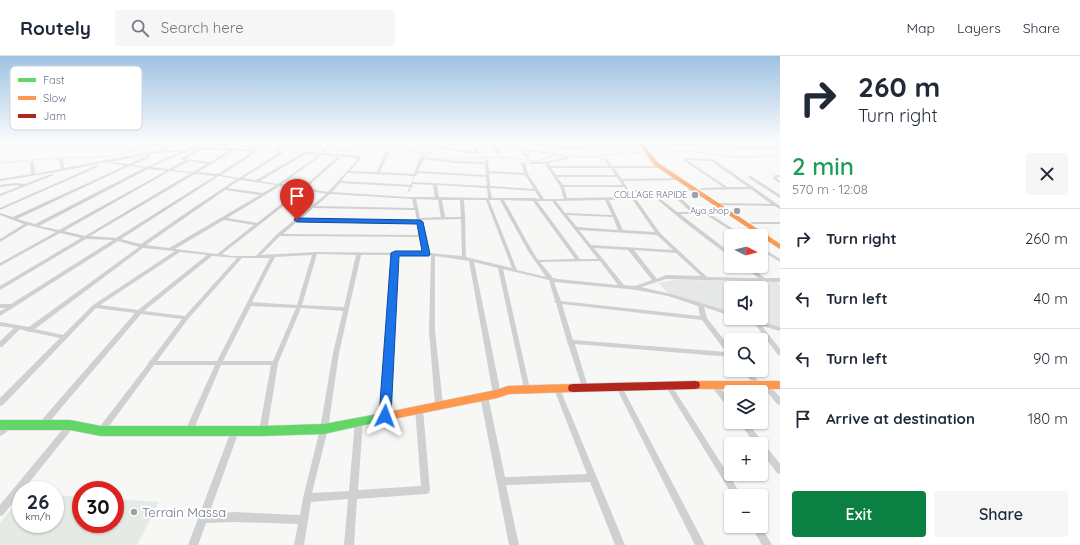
<!DOCTYPE html>
<meta charset="utf-8">
<style>
:root{--surface:#fff;--page:#f6f6f7;--text:#1f2937;--muted:#747a83;--line:#e0e1e3;--accent:#0b8043}
body{margin:0;font-family:Quicksand,sans-serif;background:var(--page);color:var(--text);height:100vh;display:flex;flex-direction:column;font-size:15px;white-space:nowrap}
*{box-sizing:border-box;margin:0}
p{font-size:13px;color:var(--muted)}
.icon{flex:none;width:22px;height:22px;fill:none;stroke:currentColor;stroke-width:2;stroke-linecap:round;stroke-linejoin:round}
.map{position:relative;flex:1;overflow:hidden}
.side{display:flex;flex-direction:column;background:var(--surface);width:300px}
.side>*{flex:none}
.hud{background:#fff;color:var(--text);overflow:hidden}
.needle{width:26px;rotate:96deg}
.controls{position:absolute;left:724px;top:173px;display:grid;gap:8px}
.controls a{display:grid;place-items:center;width:44px;height:44px;border-radius:4px;background:var(--surface);box-shadow:0 1px 3px #0004;font-size:20px}
.speed{position:absolute;left:12px;top:425px;display:flex;gap:8px;font-size:20px;font-weight:700;text-align:center}
.speed>*{display:grid;place-content:center;width:52px;height:52px;border-radius:50%;background:var(--surface);box-shadow:0 1px 3px #0004;line-height:1}
.speed small{font-size:10px;font-weight:400}
.speed .limit{border:6px solid #d22;background:#fff;color:#111}
.pin{position:absolute;display:grid;place-items:center;width:34px;height:34px;color:#fff;margin:-41px -17px;border-radius:50% 50% 50% 0;rotate:-45deg;box-shadow:0 0 4px #0007}
.pin .icon{rotate:45deg}
.me{position:absolute;width:44px;margin:-22px;rotate:3deg;stroke-linejoin:round;filter:drop-shadow(0 0 3px #0008)}
.turn{display:flex;align-items:center;gap:14px;height:84px;padding:0 12px;font-size:18px}
.turn .icon{width:52px;height:52px;stroke-width:2.5}
.turn b{display:block;font-size:28px;line-height:34px}
.round{display:grid;place-items:center;flex:none;width:42px;height:42px;border-radius:4px;background:var(--page)}
.head{display:flex;align-items:center;justify-content:space-between;height:68px;padding:0 12px}
h1{font-size:24px;font-weight:600;line-height:30px;color:#1e9e55}
.primary-button{display:flex;gap:8px;margin-top:auto;padding:8px 12px}
.primary-button a{flex:1;height:46px;border-radius:4px;background:var(--accent);color:#fff;font-size:16px;font-weight:600;line-height:46px;text-align:center}
.primary-button a+a{background:var(--page);color:var(--text)}
ul{padding:0;list-style:none}
li{display:flex;align-items:center;gap:12px;height:60px;padding:0 12px;border-top:1px solid var(--line)}
li div{flex:1}
li b{display:block;font-size:15px}
li em{font-style:normal}
header{display:flex;align-items:center;gap:24px;box-sizing:border-box;height:56px;padding:0 20px;background:var(--surface);border-bottom:1px solid var(--line)}
header strong{font-size:19px}
nav{display:flex;gap:22px;margin-inline-start:auto;font-size:14px}
.search{width:280px;height:36px;background:var(--page);display:flex;align-items:center;gap:10px;box-sizing:border-box;padding:0 14px;border-radius:4px;color:var(--muted);font-size:15px}
main{display:flex;flex:1;min-height:0}
.map>svg:first-child{display:block}
</style>
<header>
<strong>Routely</strong>
<div class="search"><svg class="icon" aria-label="search" viewBox="0 0 24 24"><circle cx="10" cy="10" r="6"/><path d="M15 15l6 6"/></svg>Search here</div>
<nav><a>Map</a><a>Layers</a><a>Share</a></nav>
</header>
<main>
<div class="map">
<svg width="780" height="489" viewBox="0 0 780 489">
<rect width="100%" height="100%" fill="#f7f7f6"/>
<polygon fill="#e6e7e7" points="674,224 776,225 780,229 780,272 746,262 761,262 761,232 731,232 731,257 670,239 658,227"/>
<polygon fill="#e6eae4" points="55,439 81,441 81,468 115,468 115,443 159,446 137,489 0,489 0,467 21,440 21,468 55,468"/>
<g fill="none" stroke-linecap="round" stroke-linejoin="round">
<g stroke="#d0d7db" stroke-width="1">
<polyline points="748,85 768,96"/>
<path d="M658 99C683 90 708 99 734 101 749 102 765 100 780 99"/>
<polyline points="0,107 57,102 102,101 118,99 153,89 199,87 241,90 281,96 310,89 344,96 360,93 401,92 420,97 429,96 443,103 502,101 536,105 553,100 596,101 626,96 642,97"/>
<polyline points="417,112 420,97"/>
<polyline points="411,129 414,120"/>
<polyline points="410,132 410,130"/>
</g>
<polyline stroke="#d0d7db" stroke-width="1.5" points="409,135 410,131"/>
<defs>
<polygon id="fast" points="378,358 382,359 383,362 382,365 324,378 263,380 101,380 70,374 0,374 0,364 70,364 101,370 263,370 324,368"/>
<g id="slow">
<polygon points="637,85 641,85 658,107 780,188 780,193 654,109"/>
<polygon points="695,325 780,325 780,333 695,333 691,332 690,329 691,326"/>
<polygon points="573,328 577,329 578,332 577,335 573,336 509,338 497,342 378,366 374,365 373,362 374,359 378,358 496,334 508,330"/>
</g>
<polygon id="jam" points="695,325 699,326 700,329 699,332 695,333 573,336 569,335 568,332 569,329 573,328"/>
</defs>
<use href="#fast" stroke="#d4d5d6" stroke-width="1"/>
<use href="#slow" stroke="#d4d5d6" stroke-width="1"/>
<use href="#jam" stroke="#d4d5d6" stroke-width="1"/>
<g fill="#cfd0d1" fill-rule="evenodd">
<polygon points="109,85 159,85 158,86 110,86"/>
<path d="M206 85H208L194 92H234L252 94 262 85H264C255 99 237 109 221 119L239 122 280 96H282V98L243 122 256 124 306 95 321 97 330 85H332L324 97 359 100 361 101 359 105 350 115 377 116 385 97 387 96 389 97 380 116 414 118 420 102 424 98 426 99 424 101 455 105 485 106 486 103H488L489 115 524 117 521 107 523 106 525 107 528 118 544 143H564L560 130 545 108H531L529 107 530 106H546L567 101 569 102 568 103 548 107 550 110H609L604 103 606 102 612 110H660L662 111 661 112H614L622 123 679 122V124H678L623 125 629 134 696 133V135H673L696 156H730L731 157 729 158H710L744 180H739L705 158H698L696 159 694 158H680L731 197V200H729L688 169 648 136H631L660 177 707 221 758 222 744 210H749L765 222H780V226L666 223 641 231 671 238 731 256V260L704 251 707 262 731 293V301L575 288 588 331 587 333 585 334 583 333 582 331 568 288 567 286V285L556 247 554 246 555 245 549 224 503 213 530 333 529 335 527 336 525 335 524 333 498 212 474 206 501 338 499 340 497 341 495 340 493 338 469 205 435 200V275L443 349 442 351 439 352 436 351 435 349 429 275 431 199H397L389 360 388 362 385 363 382 362 381 360 393 199H361L339 297 328 373 312 437 349 435 355 365 356 363 359 362 362 363 363 365 358 434 421 430 415 353 416 351 419 350 422 351 423 353 430 434 429 437 426 438 357 443 354 489H344L348 443 311 446 304 489H294L298 468 235 466 206 467 198 489H188L231 375 232 373 235 372 238 373 239 375 209 458 235 456 300 459 303 442 320 373 333 297 343 255 301 252 278 307 267 375 266 377 263 378 260 377 259 375 271 309H221L193 375 192 377 189 378 186 377 185 375 215 309H154L104 377 101 378 98 377 97 375 98 373 148 308 149 305H150L182 263 141 258 45 371 42 372 39 371 38 369 39 367 135 257 96 252 3 349 0 350V342L60 282 31 276H29L20 273 2 291H0V285L14 272 0 270V266L29 271 139 191 118 185 0 260V255L6 252H0V248H11L113 184 86 183 0 234V230L81 182 60 177 0 210V207L56 176 28 169 0 186V183L24 168 0 159V157L13 161 125 110 106 106 63 115 0 125V123L31 118 30 106 32 105 34 106 35 118 61 113 59 103 61 102 63 103 64 112 156 95H162L161 94V93L171 89H172V91L162 95 184 94ZM190 94H197L181 102V104H185L169 113 151 111ZM200 94H230L210 106 185 103ZM235 94 251 96 246 100 218 118 198 116ZM180 96 147 111 133 109 150 101V99H148L129 108 110 106 156 97ZM306 98 319 99 278 128 260 125ZM322 99 357 102V104L328 136 306 132 339 103V101H337L302 132 282 128ZM424 103 455 107 485 108 486 119 418 115ZM189 105 207 108 193 116 173 114ZM129 110 144 112 35 168 17 163ZM551 112H611L615 119H556ZM148 113 166 115 59 174 39 170ZM170 115 191 117 85 180 64 175ZM348 117 415 120H416L418 117 486 121 487 130 413 126 411 127 413 128 433 129 435 141H408L332 136 340 127 412 131 414 130 412 129 341 125ZM489 117 525 119 534 133 490 130ZM195 118 215 120 116 182 90 180ZM219 120 237 123 183 159 141 188 121 183ZM557 121H617L622 129H563ZM240 124 276 129 263 137 227 132ZM437 129 487 132 488 142 439 141ZM280 130 300 133 257 167 227 162ZM564 131H624L630 141 567 142ZM490 132 535 135 540 143 534 142H492ZM225 134 260 139 169 192 146 189 186 161ZM304 134 326 138 277 178 256 200H231L222 198ZM669 135V136L691 156H677L652 136ZM330 138 412 143 414 152 316 150ZM416 143 438 144 441 161 420 162ZM632 143 655 176 623 174 609 144ZM442 144H460L461 161H445ZM464 144H486L512 212 466 201 465 163 466 162 465 161ZM489 144H500L528 195 546 221 517 214ZM504 144 533 145 575 203 538 204 526 184ZM605 144 612 159 565 157 556 145ZM537 145H552L598 203H580ZM313 152 415 154 417 165 301 163ZM567 159 613 161 618 174 577 171ZM461 163 462 200 428 197 421 167 422 166 421 164ZM224 164 254 169 217 198 175 193ZM298 165 417 167 420 179 283 178ZM579 174 657 179 673 194 591 189ZM280 180 420 181 423 197 315 196 261 199ZM143 192 175 195 93 249 63 279 35 273ZM594 192 628 194 652 224 635 230 624 229ZM634 194 676 197 701 220 666 219 657 223ZM180 196 207 199 138 254 100 249ZM317 198 356 199 344 251 302 249ZM312 199 297 249 252 246 275 201ZM212 200 237 202 185 260 144 255ZM242 202H270L217 305H157L188 263ZM600 205 618 229 558 223 553 222 540 206ZM554 226 637 234 668 240 698 250 700 260 561 245ZM562 248 702 264 726 296 573 284ZM251 250 296 252 273 305H223Z"/>
<polygon points="219,85 222,85 215,88 214,87"/>
<polygon points="238,85 240,85 238,88 236,88"/>
<polygon points="285,85 287,85 279,95 277,95 277,93"/>
<polygon points="306,85 308,85 305,90 303,90"/>
<polygon points="353,85 355,85 353,90 352,91 351,90"/>
<polygon points="378,85 380,85 379,88 378,89 377,88"/>
<polygon points="404,85 406,85 407,91 405,90"/>
<polygon points="428,85 430,85 434,90 475,96 472,89 436,90 435,89 436,88 471,87 471,85 473,85 479,97 477,98 433,92"/>
<polygon points="489,85 491,85 500,97 499,98 497,98"/>
<polygon points="511,85 513,85 545,89 589,92 590,93 589,94 545,91 516,87 520,92 558,98 556,99 522,94 530,102 528,103"/>
<polygon points="587,85 610,85 616,93 614,94 608,87 588,86"/>
<polygon points="618,85 620,85 626,89 624,90"/>
<polygon points="717,85 719,85 728,90 760,91 750,85 752,85 765,91 780,92 780,94 666,89 665,88 666,87 724,90"/>
<path d="M687 102 713 103 777 148 780 150V153L775 150 716 149 715 148 717 147 771 148 751 133 701 134V132H702L723 131 683 104ZM687 104 711 105 748 131H727Z"/>
<polygon points="97,109 100,110 0,154 0,152"/>
<polygon points="51,118 54,119 0,140 0,138 21,130 15,129 0,131 0,129 15,127 25,128"/>
<polygon points="775,119 780,119 780,121 777,121 777,123 780,125 780,127 773,123"/>
<polygon points="749,120 751,120 780,139 780,142 749,122"/>
<polygon points="751,166 780,166 780,168 752,168 750,167"/>
<polygon points="761,191 780,203 780,206 761,194"/>
<polygon points="740,262 749,262 780,271 780,275 762,270 780,293 780,299 778,299 754,267 741,263"/>
<polygon points="742,314 749,314 760,327 761,329 760,331 758,332 756,331"/>
<polygon points="618,326 620,327 621,329 705,489 695,489 615,329 616,327"/>
<polygon points="668,326 670,327 742,440 733,440 666,331 665,329 666,327"/>
<polygon points="714,326 716,327 731,345 731,353 728,352 712,331 711,329 712,327"/>
<polygon points="765,326 767,327 780,341 780,349 777,348 763,331 762,329 763,327"/>
<polygon points="557,330 559,331 560,333 625,489 615,489 590,426 506,429 519,489 509,489 480,340 481,338 484,337 487,338 488,340 505,421 587,418 554,333 555,331"/>
<polygon points="739,366 747,366 780,408 780,418 777,417 761,396 761,388 755,388"/>
<path d="M7 367 10 368 11 370C9 374 4 379 0 380V372L4 368Z"/>
<polygon points="70,367 73,368 74,370 73,372 23,434 21,434 21,437 3,459 0,460 0,449 67,368"/>
<polygon points="751,470 761,470 772,489 762,489"/>
</g>
<use href="#fast" fill="#63d668" fill-rule="evenodd"/>
<use href="#slow" fill="#ff974d" fill-rule="evenodd"/>
<use href="#jam" fill="#b3261e" fill-rule="evenodd"/>
</g>
<linearGradient id="sky" x2="0" y2="1"><stop stop-color="#9ec2e3"/><stop offset="0.56" stop-color="#fbfbfb"/><stop offset="1" stop-color="#fbfbfb" stop-opacity="0"/></linearGradient>
<rect width="780" height="153" fill="url(#sky)"/>
<polygon fill="#1a73e8" stroke="#114b97" points="295,162 420,164 423,166 430,198 429,200 399,200 391,360 389,363 385,365 380,363 379,360 391,197 395,195 422,195 417,168 297,166 294,164"/>
<g fill="#99a3ae" stroke="#fff" stroke-width="1.5">
<circle cx="695" cy="139" r="4"/>
<circle cx="737" cy="155" r="4"/>
<circle cx="134" cy="456" r="4"/>
</g>
<g text-anchor="middle" stroke-width="4" stroke-linejoin="round" paint-order="stroke">
<g font-size="9" fill="#667687" stroke="#fff" text-anchor="end">
<text x="687" y="142">COLLAGE RAPIDE</text>
<text x="729" y="158">Aya shop</text>
</g>
<g font-size="13" fill="#667687" stroke="#fff" text-anchor="start">
<text x="142" y="461">Terrain Massa</text>
</g>
</g>
<rect x="10" y="10" width="132" height="64" rx="6" fill="#fff" stroke="#d1d6db" stroke-width="1"/>
<rect x="18" y="22" width="18" height="4" fill="#63d668"/>
<rect x="18" y="40" width="18" height="4" fill="#ff974d"/>
<rect x="18" y="58" width="18" height="4" fill="#b3261e"/>
<g font-size="11" fill="#667687">
<text x="43" y="28">Fast</text>
<text x="43" y="46">Slow</text>
<text x="43" y="64">Jam</text>
</g>
</svg>
<div class="controls">
<a><svg class="needle" viewBox="-14 -14 28 28"><path d="M0-13l5 13h-10z" fill="#e53935"/><path d="M0 13l5-13h-10z" fill="#747a83"/></svg></a>
<a><svg class="icon" aria-label="sound" viewBox="0 0 24 24"><path d="M4 9h4l5-4v14l-5-4H4zM17 9q2 3 0 6"/></svg></a>
<a><svg class="icon" aria-label="search" viewBox="0 0 24 24"><circle cx="10" cy="10" r="6"/><path d="M15 15l6 6"/></svg></a>
<a><svg class="icon" aria-label="layers" viewBox="0 0 24 24"><path d="M12 4l9 5-9 5-9-5zM3 14l9 5 9-5"/></svg></a>
<a>+</a>
<a>−</a>
</div>
<div class="speed"><div>26<small>km/h</small></div><div class="limit">30</div></div>
<div class="pin" style="left:297px;top:164px;background:#d93025"><svg class="icon" aria-label="arrive" viewBox="0 0 24 24"><path d="M6 21V4h12l-3 4 3 4H6"/></svg></div>
<svg class="me" style="left:385px;top:360px" viewBox="-20 -20 40 40"><path d="M0-17L14 15 0 8-14 15z" fill="#1a73e8" stroke="#fff" stroke-width="4"/></svg>
</div>
<section class="side">
<div class="hud">
<div class="turn"><svg class="icon" aria-label="right" viewBox="0 0 24 24"><path d="M7 20v-9h11M14 6l5 5-5 5"/></svg><div><b>260 m</b>Turn right</div></div>
</div>
<div class="head"><div><h1>2 min</h1><p>570 m · 12:08</p></div><a class="round"><svg class="icon" aria-label="close" viewBox="0 0 24 24"><path d="M6 6l12 12M18 6L6 18"/></svg></a></div>
<ul>
<li><svg class="icon" aria-label="right" viewBox="0 0 24 24"><path d="M7 20v-9h11M14 6l5 5-5 5"/></svg><div><b>Turn right</b></div><em>260 m</em></li>
<li><svg class="icon" aria-label="left" viewBox="0 0 24 24"><path d="M17 20v-9H6M10 6l-5 5 5 5"/></svg><div><b>Turn left</b></div><em>40 m</em></li>
<li><svg class="icon" aria-label="left" viewBox="0 0 24 24"><path d="M17 20v-9H6M10 6l-5 5 5 5"/></svg><div><b>Turn left</b></div><em>90 m</em></li>
<li><svg class="icon" aria-label="arrive" viewBox="0 0 24 24"><path d="M6 21V4h12l-3 4 3 4H6"/></svg><div><b>Arrive at destination</b></div><em>180 m</em></li>
</ul>
<div class="primary-button"><a>Exit</a><a>Share</a></div>
</section>
</main>
